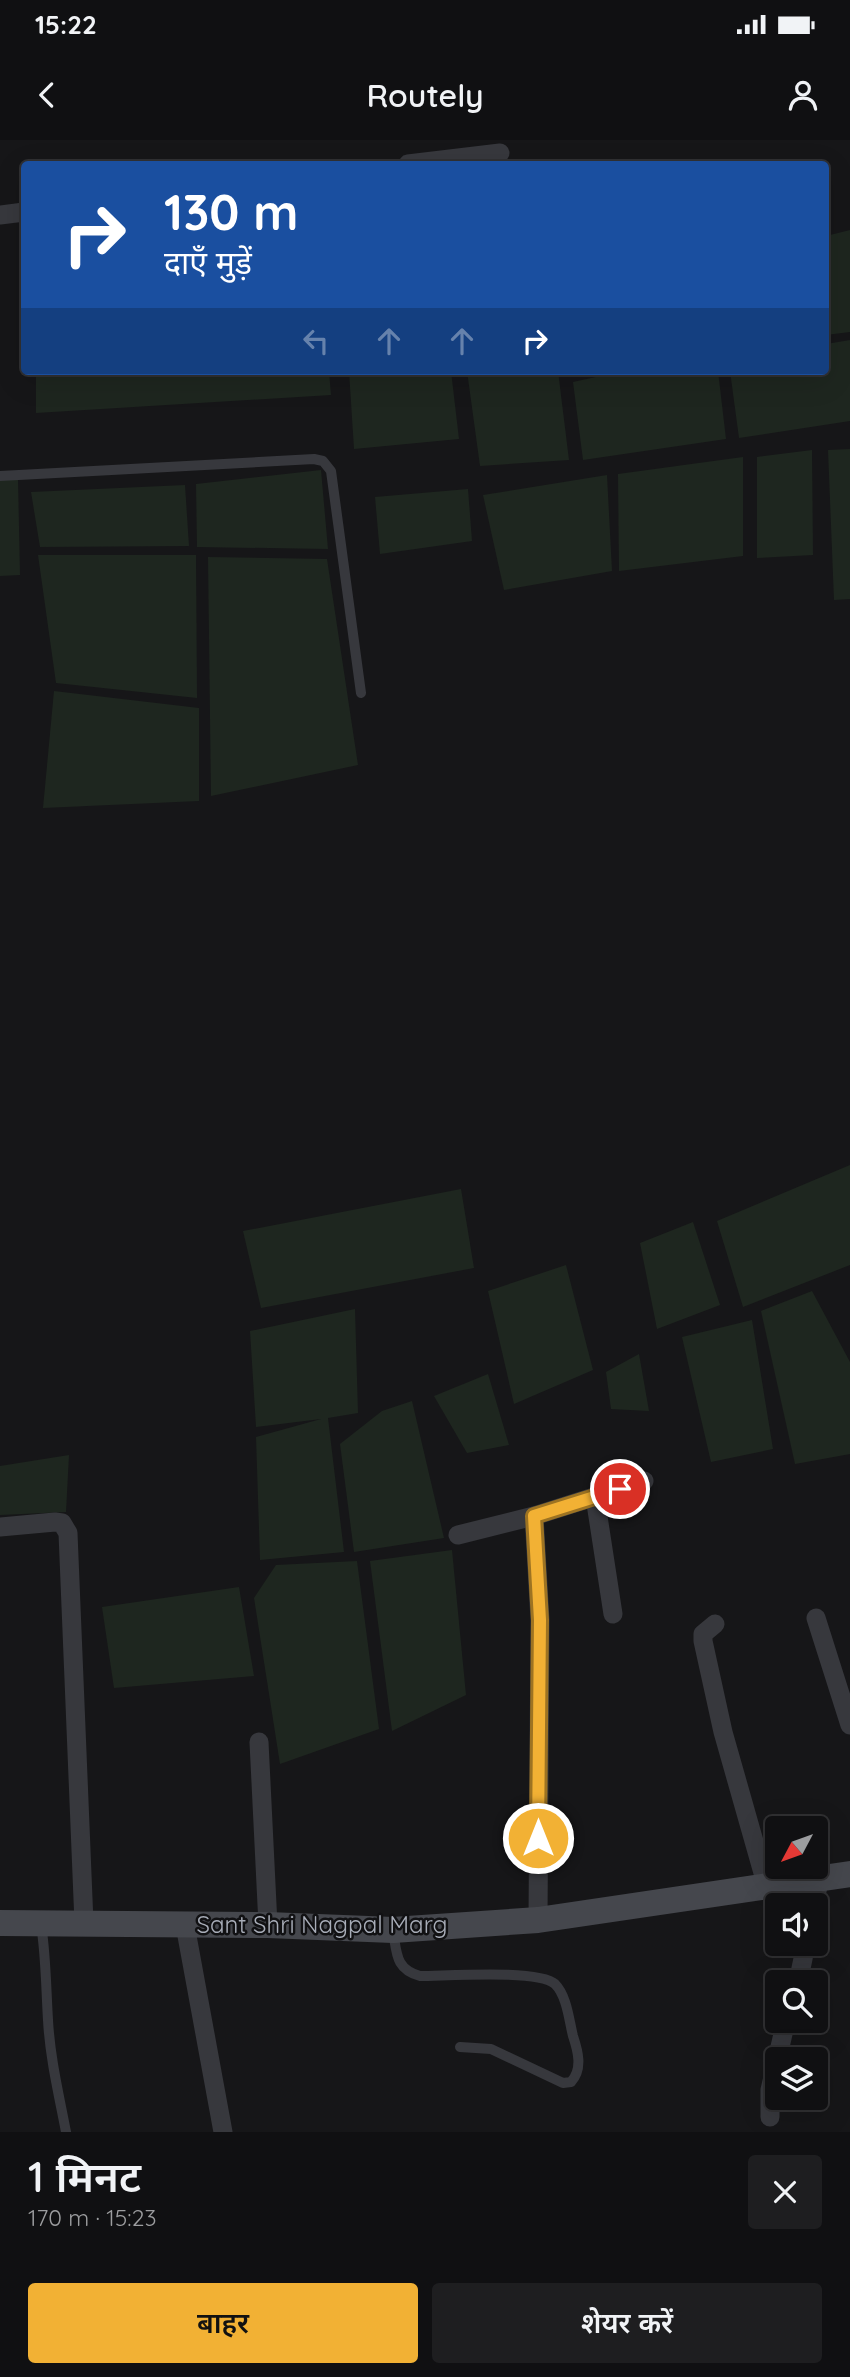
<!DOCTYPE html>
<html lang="hi">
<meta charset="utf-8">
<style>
:root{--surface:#101012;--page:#1e1e20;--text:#f1f3f6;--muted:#9c9d9f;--line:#303032;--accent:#f2b134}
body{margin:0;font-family:Quicksand,"Noto Sans Devanagari",sans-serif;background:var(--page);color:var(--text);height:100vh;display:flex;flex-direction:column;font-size:26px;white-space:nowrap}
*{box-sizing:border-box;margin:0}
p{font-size:23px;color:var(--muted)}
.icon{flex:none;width:38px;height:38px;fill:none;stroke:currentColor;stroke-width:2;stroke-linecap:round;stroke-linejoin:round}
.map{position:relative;height:1992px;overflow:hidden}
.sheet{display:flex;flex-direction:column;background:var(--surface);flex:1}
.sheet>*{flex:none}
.top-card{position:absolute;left:21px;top:21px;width:808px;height:214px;border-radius:7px;box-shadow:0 7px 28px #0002,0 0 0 2px var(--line);background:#1a4fa0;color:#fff;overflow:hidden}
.needle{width:46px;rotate:229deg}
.tools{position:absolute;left:765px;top:1676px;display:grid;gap:14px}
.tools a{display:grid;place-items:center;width:63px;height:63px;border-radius:7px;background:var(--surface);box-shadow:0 7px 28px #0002,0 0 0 2px var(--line);font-size:35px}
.pin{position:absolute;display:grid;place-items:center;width:60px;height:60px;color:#fff;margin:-30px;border:4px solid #fff;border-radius:50%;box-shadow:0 2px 7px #0007}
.me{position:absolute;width:77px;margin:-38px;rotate:0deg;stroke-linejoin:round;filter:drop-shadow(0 0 5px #0008)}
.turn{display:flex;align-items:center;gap:24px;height:147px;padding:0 28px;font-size:32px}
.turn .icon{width:91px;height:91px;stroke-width:2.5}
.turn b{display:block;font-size:49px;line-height:60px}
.lanes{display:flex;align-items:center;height:66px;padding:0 28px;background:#0003;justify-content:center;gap:35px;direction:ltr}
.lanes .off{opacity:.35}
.round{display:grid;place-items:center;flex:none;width:74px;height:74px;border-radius:7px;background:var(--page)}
.head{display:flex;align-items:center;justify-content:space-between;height:119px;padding:0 28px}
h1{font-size:42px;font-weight:600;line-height:52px}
.button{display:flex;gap:14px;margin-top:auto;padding:14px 28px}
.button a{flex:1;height:80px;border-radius:7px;background:var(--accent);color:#111;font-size:28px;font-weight:600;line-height:80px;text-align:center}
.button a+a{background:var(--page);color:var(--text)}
.status{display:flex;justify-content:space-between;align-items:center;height:49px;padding:0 35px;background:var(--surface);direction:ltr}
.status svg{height:19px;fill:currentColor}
header{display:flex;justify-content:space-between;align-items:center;height:91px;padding:0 28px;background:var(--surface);font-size:32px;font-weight:600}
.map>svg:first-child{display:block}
</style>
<div class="status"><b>15:22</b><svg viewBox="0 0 49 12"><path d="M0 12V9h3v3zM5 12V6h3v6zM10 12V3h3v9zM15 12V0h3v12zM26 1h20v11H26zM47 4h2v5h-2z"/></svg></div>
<header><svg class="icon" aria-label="back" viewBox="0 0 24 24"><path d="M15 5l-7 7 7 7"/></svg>Routely<svg class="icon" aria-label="person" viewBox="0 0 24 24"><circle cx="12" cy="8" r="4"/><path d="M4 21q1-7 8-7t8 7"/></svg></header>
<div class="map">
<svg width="850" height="1992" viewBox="0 0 850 1992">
<rect width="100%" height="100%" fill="#161618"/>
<g fill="#1e261f">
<polygon points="850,90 850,192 826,195 826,96"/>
<polygon points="850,200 850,281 739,298 730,231 826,231 826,204"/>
<polygon points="36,231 329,231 331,255 36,273"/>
<polygon points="349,231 451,231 459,299 354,309"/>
<polygon points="467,231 558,231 569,320 480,326"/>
<polygon points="623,231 718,231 726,299 583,320 573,242"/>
<polygon points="850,309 850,459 834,460 828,310"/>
<polygon points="812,310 813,415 757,418 757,317"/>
<polygon points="743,317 743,416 619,431 618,334"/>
<polygon points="321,330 328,409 197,407 196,344"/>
<polygon points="607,335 612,431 504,450 483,355"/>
<polygon points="18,339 20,435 0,436 0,340"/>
<polygon points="185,345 189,406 40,407 31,352"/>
<polygon points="468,349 472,401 380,414 375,357"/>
<polygon points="38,415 196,415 197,558 56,543"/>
<polygon points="208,417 327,419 358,625 211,656"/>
<polygon points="54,551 199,568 199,661 43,668"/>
<polygon points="850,1025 850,1125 743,1167 717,1081"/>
<polygon points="461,1049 474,1128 261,1168 243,1091"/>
<polygon points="693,1082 720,1165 657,1189 640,1103"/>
<polygon points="566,1125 593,1230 514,1264 488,1151"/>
<polygon points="812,1151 850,1222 850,1314 795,1324 761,1171"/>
<polygon points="355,1169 358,1273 328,1278 344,1412 260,1420 256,1297 321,1279 256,1287 250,1191"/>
<polygon points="752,1180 773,1309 711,1322 682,1197"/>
<polygon points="639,1214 649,1271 611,1269 606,1232"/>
<polygon points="488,1234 509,1305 467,1313 434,1256"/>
<polygon points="412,1261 444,1398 354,1412 340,1304 382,1271"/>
<polygon points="69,1315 66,1372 0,1375 0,1326"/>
<polygon points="452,1410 466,1555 392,1591 370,1421"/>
<polygon points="357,1421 379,1589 280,1624 254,1458 276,1425"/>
<polygon points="239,1447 254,1536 114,1548 102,1467"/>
</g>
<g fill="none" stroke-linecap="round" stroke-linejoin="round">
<g stroke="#37383d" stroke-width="10">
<polyline points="0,336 314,319 323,321 331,331 361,553"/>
<path d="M41 1784C46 1816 46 1848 48 1880 50 1918 59 1955 66 1992"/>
<path d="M393 1791C397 1813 395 1829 420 1836 446 1836 539 1829 555 1844 567 1856 569 1880 573 1896 578 1911 583 1929 571 1942L563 1943 491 1909 460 1907"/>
</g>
<g stroke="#37383d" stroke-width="19">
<polyline points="408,24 500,13"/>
<polyline points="0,75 24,72"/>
<polyline points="595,1357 613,1474"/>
<polyline points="534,1376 540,1480 538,1780"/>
<polyline points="0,1387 55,1382 62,1383 68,1393 84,1783"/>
<polyline points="458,1395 534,1376 644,1341"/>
<polyline points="816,1478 850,1585"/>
<polyline points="715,1484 703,1494 703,1501 723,1592 767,1747"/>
<polyline points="259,1602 268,1785"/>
<polyline points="813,1766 820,1739"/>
<polyline points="185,1785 223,1992"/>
<polyline points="798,1843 806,1804"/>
<polyline points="770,1977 770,1950 786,1881"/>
</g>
<polyline stroke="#45474d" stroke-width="26" points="0,1783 268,1785 393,1790 538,1780 850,1734"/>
</g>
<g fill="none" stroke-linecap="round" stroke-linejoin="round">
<defs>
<polyline id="route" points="538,1698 540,1480 534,1376 620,1349"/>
</defs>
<use href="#route" stroke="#9d7322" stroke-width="18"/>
<use href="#route" stroke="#f2b134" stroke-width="12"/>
</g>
<g text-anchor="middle" stroke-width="5" stroke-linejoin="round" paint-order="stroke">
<g font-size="24" fill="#a8adb8" stroke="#111113">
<text x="322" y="1793">Sant Shri Nagpal Marg</text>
</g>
</g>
</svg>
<div class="tools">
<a><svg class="needle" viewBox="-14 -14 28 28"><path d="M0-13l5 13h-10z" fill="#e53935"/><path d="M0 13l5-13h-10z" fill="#9c9d9f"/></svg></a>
<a><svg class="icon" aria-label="sound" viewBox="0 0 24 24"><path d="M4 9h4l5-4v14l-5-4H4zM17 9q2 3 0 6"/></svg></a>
<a><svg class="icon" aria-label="search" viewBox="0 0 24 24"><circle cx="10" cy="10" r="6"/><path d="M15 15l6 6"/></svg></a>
<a><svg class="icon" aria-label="layers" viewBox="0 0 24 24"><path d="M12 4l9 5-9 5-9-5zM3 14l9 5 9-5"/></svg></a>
</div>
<div class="pin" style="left:620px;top:1349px;background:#d93025"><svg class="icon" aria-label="arrive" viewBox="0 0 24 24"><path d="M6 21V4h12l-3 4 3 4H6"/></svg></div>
<svg class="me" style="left:538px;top:1698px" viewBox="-20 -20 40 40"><circle r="17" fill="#f2b134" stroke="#fff" stroke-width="3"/><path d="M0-11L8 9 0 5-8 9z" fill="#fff"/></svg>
<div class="top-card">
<div class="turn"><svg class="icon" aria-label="right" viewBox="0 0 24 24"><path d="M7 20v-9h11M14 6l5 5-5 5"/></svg><div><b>130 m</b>दाएँ मुड़ें</div></div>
<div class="lanes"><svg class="icon off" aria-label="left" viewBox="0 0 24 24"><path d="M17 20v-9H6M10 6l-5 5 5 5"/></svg><svg class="icon off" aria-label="ahead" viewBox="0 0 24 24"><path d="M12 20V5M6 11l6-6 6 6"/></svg><svg class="icon off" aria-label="ahead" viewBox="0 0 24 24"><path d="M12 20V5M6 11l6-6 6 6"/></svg><svg class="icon" aria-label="right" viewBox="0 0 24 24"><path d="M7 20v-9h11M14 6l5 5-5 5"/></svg></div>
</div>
</div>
<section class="sheet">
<div class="head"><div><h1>1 मिनट</h1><p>170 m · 15:23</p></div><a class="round"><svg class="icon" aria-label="close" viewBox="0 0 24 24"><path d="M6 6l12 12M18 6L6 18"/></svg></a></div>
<div class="button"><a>बाहर</a><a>शेयर करें</a></div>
</section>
